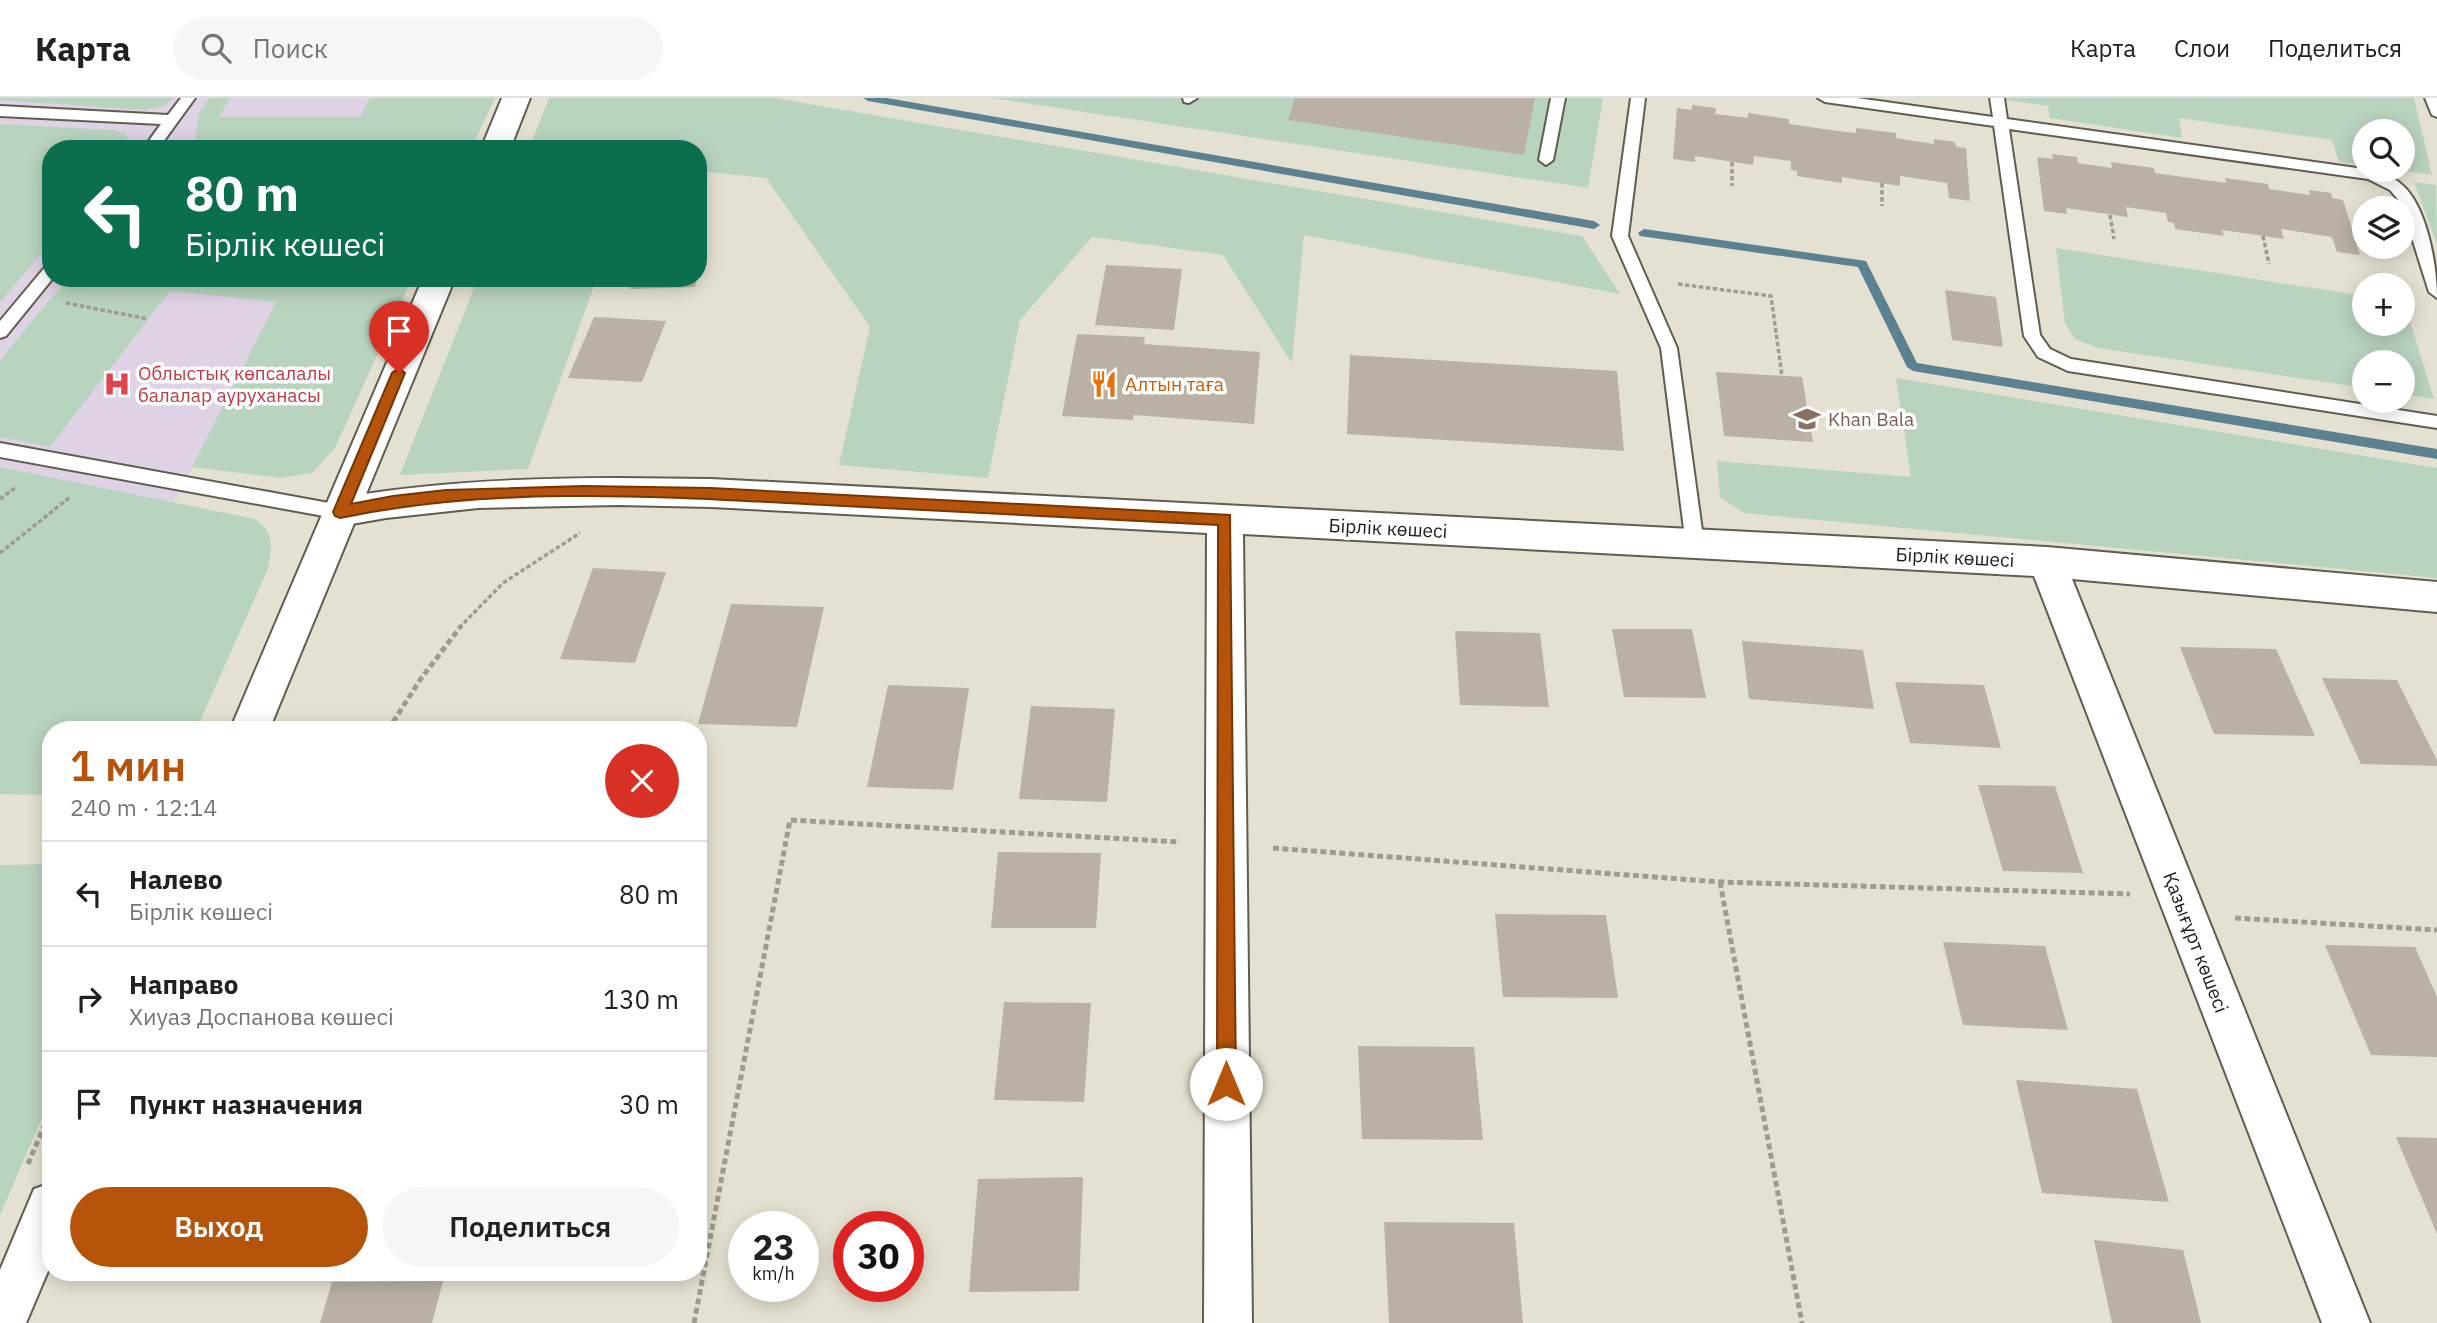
<!DOCTYPE html>
<html lang="ru">
<meta charset="utf-8">
<style>
:root{--surface:#fff;--page:#f6f6f6;--text:#202124;--muted:#757577;--line:#e0e0e0;--accent:#b45309}
body{margin:0;font-family:"IBM Plex Sans",sans-serif;background:var(--page);color:var(--text);height:100vh;display:flex;flex-direction:column;font-size:26px;white-space:nowrap}
*{box-sizing:border-box;margin:0}
p{font-size:23px;color:var(--muted)}
.icon{flex:none;width:38px;height:38px;fill:none;stroke:currentColor;stroke-width:2;stroke-linecap:round;stroke-linejoin:round}
.map{position:relative;flex:1;overflow:hidden}
.side{position:absolute;left:42px;top:623px;width:665px;height:560px;display:flex;flex-direction:column;background:var(--surface);border-radius:28px;box-shadow:0 4px 18px #0003}
.side>*{flex:none}
.banner{position:absolute;left:42px;top:42px;width:665px;height:147px;border-radius:28px;box-shadow:0 4px 18px #0003;background:#0b6e4f;color:#fff;overflow:hidden}
.fabs{position:absolute;left:2352px;top:21px;display:grid;gap:14px}
.fabs a{display:grid;place-items:center;width:63px;height:63px;border-radius:50%;background:var(--surface);box-shadow:0 4px 18px #0003;font-size:35px}
.speed{position:absolute;left:728px;top:1113px;display:flex;gap:14px;font-size:35px;font-weight:700;text-align:center}
.speed>*{display:grid;place-content:center;width:91px;height:91px;border-radius:50%;background:var(--surface);box-shadow:0 4px 18px #0003;line-height:1}
.speed small{font-size:18px;font-weight:400}
.speed .limit{border:10px solid #d22;background:#fff;color:#111}
.pin{position:absolute;display:grid;place-items:center;width:60px;height:60px;color:#fff;margin:-72px -30px;border-radius:50% 50% 50% 0;rotate:-45deg;box-shadow:0 0 7px #0007}
.pin .icon{rotate:45deg}
.me{position:absolute;width:77px;margin:-38px;rotate:0deg;stroke-linejoin:round;filter:drop-shadow(0 0 5px #0008)}
.turn{display:flex;align-items:center;gap:24px;height:147px;padding:0 28px;font-size:32px}
.turn .icon{width:91px;height:91px;stroke-width:2.5}
.turn b{display:block;font-size:49px;line-height:60px}
.round{display:grid;place-items:center;flex:none;width:74px;height:74px;border-radius:37px;background:var(--page)}
.head{display:flex;align-items:center;justify-content:space-between;height:119px;padding:0 28px}
h1{font-size:42px;font-weight:600;line-height:52px;color:var(--accent)}
.action{display:flex;gap:14px;margin-top:auto;padding:14px 28px}
.action a{flex:1;height:80px;border-radius:42px;background:var(--accent);color:#fff;font-size:28px;font-weight:600;line-height:80px;text-align:center}
.action a+a{background:var(--page);color:var(--text)}
ul{padding:0;list-style:none}
li{display:flex;align-items:center;gap:21px;height:105px;padding:0 28px;border-top:2px solid var(--line)}
li div{flex:1}
li b{display:block;font-size:26px}
li em{font-style:normal}
header{display:flex;align-items:center;gap:42px;box-sizing:border-box;height:98px;padding:0 35px;background:var(--surface);border-bottom:2px solid var(--line)}
header strong{font-size:33px}
nav{display:flex;gap:38px;margin-inline-start:auto;font-size:24px}
.search{width:490px;height:63px;background:var(--page);display:flex;align-items:center;gap:18px;box-sizing:border-box;padding:0 24px;border-radius:38px;color:var(--muted);font-size:26px}
.map>svg:first-child{display:block}
</style>
<header>
<strong>Карта</strong>
<div class="search"><svg class="icon" aria-label="search" viewBox="0 0 24 24"><circle cx="10" cy="10" r="6"/><path d="M15 15l6 6"/></svg>Поиск</div>
<nav><a>Карта</a><a>Слои</a><a>Поделиться</a></nav>
</header>
<div class="map">
<svg width="2437" height="1225" viewBox="0 0 2437 1225">
<rect width="100%" height="100%" fill="#e5e1d2"/>
<polygon fill="#e0d2e5" points="0,0 388,0 361,51 51,51 51,180 290,180 57,632 51,632 0,696"/>
<g fill="#b9d4be">
<polygon points="0,0 173,0 164,8 144,12 0,2"/>
<path d="M209 0H230L219 19H360L370 0H495L471 51C428 51 218 58 195 40L199 16Z"/>
<polygon points="549,0 774,0 1582,138 1620,196 1304,137 1292,265 1223,157 1092,139 1020,222 988,380 839,367 870,229 766,80 698,73 698,51 529,51"/>
<polygon points="991,0 1603,0 1588,90"/>
<polygon points="1993,0 2414,0 2432,77 2398,72 2403,72 2403,33 2364,33 2364,67 2339,64 2332,42 2179,20 2182,40 2050,20 2048,8"/>
<polygon points="0,26 113,32 125,35 130,47 128,51 51,51 51,144 0,204"/>
<polygon points="2414,84 2436,87 2437,146"/>
<polygon points="2056,150 2364,198 2364,226 2403,226 2404,204 2434,301 2403,296 2403,264 2364,264 2364,290 2098,250 2075,241 2065,225"/>
<polygon points="68,180 412,180 335,350 312,375 281,380 192,369 276,204 170,193 50,349 0,339 0,262"/>
<polygon points="478,180 597,180 528,371 400,377"/>
<polygon points="1896,280 2437,370 2437,480 1744,415 1720,399 1717,363 1911,379"/>
<path d="M0 369 255 421C275 435 272 449 268 471L196 632H51V697L0 696Z"/>
<polygon points="51,766 51,999 0,1117 0,767"/>
</g>
<g fill="none" stroke-linecap="round" stroke-linejoin="round">
<g fill="#5c8292" fill-rule="evenodd">
<polygon points="863,0 887,0 1594,123 1600,127 1594,131 868,3"/>
<polygon points="1644,131 1866,163 1917,265 2437,351 2437,361 1913,273 1907,269 1858,169 1640,138 1638,135"/>
</g>
</g>
<g fill="#bab1a4">
<polygon points="1295,0 1535,0 1524,57 1288,22"/>
<polygon points="1692,7 1716,10 1715,16 1748,20 1748,15 1789,21 1789,26 1838,33 1856,35 1856,30 1896,35 1896,40 1928,45 1934,46 1934,41 1955,44 1956,49 1966,50 1970,103 1949,100 1947,85 1940,84 1900,78 1900,88 1842,79 1842,85 1797,78 1797,73 1791,72 1791,63 1754,58 1753,67 1695,58 1695,64 1673,61 1677,10 1692,12"/>
<polygon points="2052,56 2077,59 2078,65 2112,70 2111,64 2154,70 2155,75 2226,85 2225,80 2268,86 2269,91 2310,97 2309,92 2331,95 2332,100 2343,102 2360,157 2337,154 2332,139 2281,131 2284,141 2222,132 2224,138 2175,131 2174,125 2168,124 2166,115 2126,109 2128,119 2066,110 2067,116 2044,113 2037,59 2053,61"/>
<polygon points="1106,167 1182,171 1174,232 1095,227"/>
<polygon points="633,180 697,180 695,189 630,191"/>
<polygon points="1945,192 1996,199 2003,249 1952,242"/>
<polygon points="594,219 666,223 642,284 568,280"/>
<polygon points="1077,236 1145,239 1144,246 1260,254 1254,326 1134,317 1133,322 1062,318"/>
<polygon points="1350,257 1617,273 1624,353 1347,336"/>
<polygon points="1716,274 1802,279 1813,344 1724,338"/>
<polygon points="593,470 666,474 635,565 560,561"/>
<polygon points="731,506 824,509 797,629 698,626"/>
<polygon points="1612,531 1692,531 1706,600 1624,599"/>
<polygon points="1455,533 1540,535 1549,609 1460,607"/>
<polygon points="1742,543 1863,552 1874,611 1749,601"/>
<polygon points="2180,549 2276,551 2315,638 2214,636"/>
<polygon points="2322,580 2397,582 2437,662 2437,668 2361,666"/>
<polygon points="1895,584 1984,587 2001,650 1910,645"/>
<polygon points="888,587 969,590 953,692 867,689"/>
<polygon points="1031,608 1115,611 1107,704 1019,701"/>
<polygon points="1978,687 2055,688 2083,775 2003,773"/>
<polygon points="998,754 1101,755 1096,830 991,830"/>
<polygon points="1495,816 1606,817 1618,900 1503,899"/>
<polygon points="1943,844 2045,848 2068,932 1963,927"/>
<polygon points="2325,847 2415,849 2437,899 2437,959 2371,957"/>
<polygon points="1004,904 1091,905 1084,1004 994,1002"/>
<polygon points="1358,948 1474,949 1483,1042 1362,1041"/>
<polygon points="2016,982 2137,991 2169,1104 2042,1095"/>
<polygon points="2396,1039 2437,1040 2437,1136"/>
<polygon points="1083,1079 1079,1193 969,1194 978,1081"/>
<polygon points="1384,1124 1514,1125 1523,1225 1389,1225"/>
<polygon points="2094,1142 2183,1152 2201,1225 2112,1225"/>
<polygon points="443,1183 432,1225 320,1225 332,1184"/>
</g>
<g fill="none" stroke-linecap="round" stroke-linejoin="round">
<defs>
<g id="service">
<polygon points="181,0 195,0 158,51 143,51 161,26 0,18 0,8 168,17"/>
<polygon points="1183,0 1197,0 1189,5 1184,4"/>
<polygon points="1551,0 1565,0 1553,62 1546,67 1539,62"/>
<polygon points="1631,0 1645,0 1628,138 1677,250 1704,447 1701,452 1695,454 1689,452 1686,447 1661,250 1612,138"/>
<path d="M1818 0H1857L1993 19 1990 0H2004L2007 21 2371 72C2380 75 2394 79 2401 86 2427 107 2437 168 2437 200L2429 194 2401 105 2390 92 2368 81 2009 31 2040 237 2050 251 2071 261 2437 318V330L2068 273 2038 259 2024 238 1994 28 1825 4Z"/>
<polygon points="2425,0 2437,0 2437,19 2432,17"/>
<polygon points="51,167 51,180 53,180 6,238 0,240 0,223 46,168"/>
<polygon points="0,345 340,407 346,409 349,414 346,419 340,421 0,359"/>
</g>
<path id="minor" d="M618 380 711 381 2047 449 2437 484V514L2072 481 2370 1225H2322L2034 478 1243 436 1252 1225H1204L1207 435 711 409 618 407 478 410 386 420 340 428 328 424 322 414 328 404 340 400C432 384 524 380 618 380Z"/>
<g id="secondary">
<polygon points="502,0 530,0 510,51 481,51"/>
<polygon points="423,180 455,180 269,632 230,632"/>
<polygon points="51,1085 51,1166 26,1225 0,1225 0,1172 34,1091"/>
</g>
</defs>
<use href="#service" stroke="#605d50" stroke-width="4"/>
<use href="#minor" stroke="#605d50" stroke-width="4"/>
<use href="#secondary" stroke="#605d50" stroke-width="4"/>
<g stroke="#9f9b90" stroke-width="3.5" stroke-dasharray="4.5 2.5" stroke-linecap="butt">
<polyline points="1732,64 1732,88"/>
<polyline points="1882,85 1882,108"/>
<polyline points="2110,117 2114,141"/>
<polyline points="2263,138 2269,166"/>
<polyline points="1678,186 1771,198 1782,278"/>
<polyline points="66,205 148,221"/>
<polyline points="0,401 16,389"/>
<polyline points="0,455 70,399"/>
<polyline points="459,530 503,485 580,435"/>
</g>
<g stroke="#9f9b90" stroke-width="5" stroke-dasharray="6 3.5" stroke-linecap="butt">
<polyline points="388,632 420,582 461,528"/>
<polyline points="1273,750 1720,784 2130,796"/>
<polyline points="1720,784 1802,1225"/>
<polyline points="2235,820 2437,832"/>
<polyline points="28,1066 51,1012"/>
<polyline points="694,1225 790,722 1180,744"/>
</g>
<use href="#service" fill="#fff" fill-rule="evenodd"/>
<use href="#minor" fill="#fff" fill-rule="evenodd"/>
<use href="#secondary" fill="#fff" fill-rule="evenodd"/>
</g>
<path fill="#b45309" stroke="#753606" stroke-width="2" d="M399 270 405 275 351 406 393 398 446 392 583 388 711 390 1230 417 1236 986 1233 992 1226 995 1220 992 1217 986 1218 427C1080 420 942 413 805 406 651 398 492 388 340 420L335 418 333 414 392 275Z"/>
<defs>
<symbol id="hospital-bare" viewBox="-9 -9 18 18"><path d="M-5-5h3v3.5h4V-5h3V5h-3V1.5h-4V5h-3Z" fill="#e0444e" stroke="#fff" stroke-width="2.5" paint-order="stroke"/></symbol>
<symbol id="restaurant-bare" viewBox="-9 -9 18 18"><path d="M-5-6h1v4h1v-4h1v4h1v-4h1v5L-1.5 .5V6h-2V.5L-5-1ZM5-6V6H3V1.5H1.5Q1.5-4 5-6Z" fill="#e8710a" stroke="#fff" stroke-width="2.5" paint-order="stroke"/></symbol>
<symbol id="school-bare" viewBox="-9 -9 18 18"><path d="M0-5L7-2L0 1L-7-2ZM-4 1L0 2.5L4 1V4Q0 6-4 4Z" fill="#8d6e63" stroke="#fff" stroke-width="2.5" paint-order="stroke"/></symbol>
</defs>
<g fill-rule="evenodd">
<use href="#hospital-bare" x="98" y="267" width="38" height="38"/>
<use href="#restaurant-bare" x="1085" y="267" width="38" height="38"/>
<use href="#school-bare" x="1788" y="302" width="38" height="38"/>
</g>
<g text-anchor="middle" stroke-width="7" stroke-linejoin="round" paint-order="stroke">
<g font-size="19" fill="#be3a42" stroke="#fff" text-anchor="start">
<text x="138" y="282">Облыстық көпсалалы<tspan x="138" dy="22">балалар ауруханасы</tspan></text>
</g>
<g font-size="19" fill="#c56008" stroke="#fff" text-anchor="start">
<text x="1125" y="293">Алтын таға</text>
</g>
<g font-size="19" fill="#785e54" stroke="#fff" text-anchor="start">
<text x="1828" y="328">Khan Bala</text>
</g>
<g font-size="19" fill="#1f1d18" stroke="#fff">
<text transform="translate(1388 430) rotate(3)" y="7">Бірлік көшесі</text>
<text transform="translate(1955 459) rotate(3)" y="7">Бірлік көшесі</text>
<text transform="translate(2196 844) rotate(69)" y="7">Қазығұрт көшесі</text>
</g>
</g>
</svg>
<div class="fabs">
<a><svg class="icon" aria-label="search" viewBox="0 0 24 24"><circle cx="10" cy="10" r="6"/><path d="M15 15l6 6"/></svg></a>
<a><svg class="icon" aria-label="layers" viewBox="0 0 24 24"><path d="M12 4l9 5-9 5-9-5zM3 14l9 5 9-5"/></svg></a>
<a>+</a>
<a>−</a>
</div>
<div class="speed"><div>23<small>km/h</small></div><div class="limit">30</div></div>
<div class="pin" style="left:399px;top:275px;background:#d93025"><svg class="icon" aria-label="arrive" viewBox="0 0 24 24"><path d="M6 21V4h12l-3 4 3 4H6"/></svg></div>
<svg class="me" style="left:1226px;top:986px" viewBox="-20 -20 40 40"><circle r="19" fill="#fff"/><path d="M0-13L10 11 0 6-10 11z" fill="#b45309"/></svg>
<div class="banner">
<div class="turn"><svg class="icon" aria-label="left" viewBox="0 0 24 24"><path d="M17 20v-9H6M10 6l-5 5 5 5"/></svg><div><b>80 m</b>Бірлік көшесі</div></div>
</div>
<section class="side">
<div class="head"><div><h1>1 мин</h1><p>240 m · 12:14</p></div><a class="round" style="background:#d93025;color:#fff"><svg class="icon" aria-label="close" viewBox="0 0 24 24"><path d="M6 6l12 12M18 6L6 18"/></svg></a></div>
<ul>
<li><svg class="icon" aria-label="left" viewBox="0 0 24 24"><path d="M17 20v-9H6M10 6l-5 5 5 5"/></svg><div><b>Налево</b><p>Бірлік көшесі</p></div><em>80 m</em></li>
<li><svg class="icon" aria-label="right" viewBox="0 0 24 24"><path d="M7 20v-9h11M14 6l5 5-5 5"/></svg><div><b>Направо</b><p>Хиуаз Доспанова көшесі</p></div><em>130 m</em></li>
<li><svg class="icon" aria-label="arrive" viewBox="0 0 24 24"><path d="M6 21V4h12l-3 4 3 4H6"/></svg><div><b>Пункт назначения</b></div><em>30 m</em></li>
</ul>
<div class="action"><a>Выход</a><a>Поделиться</a></div>
</section>
</div>
